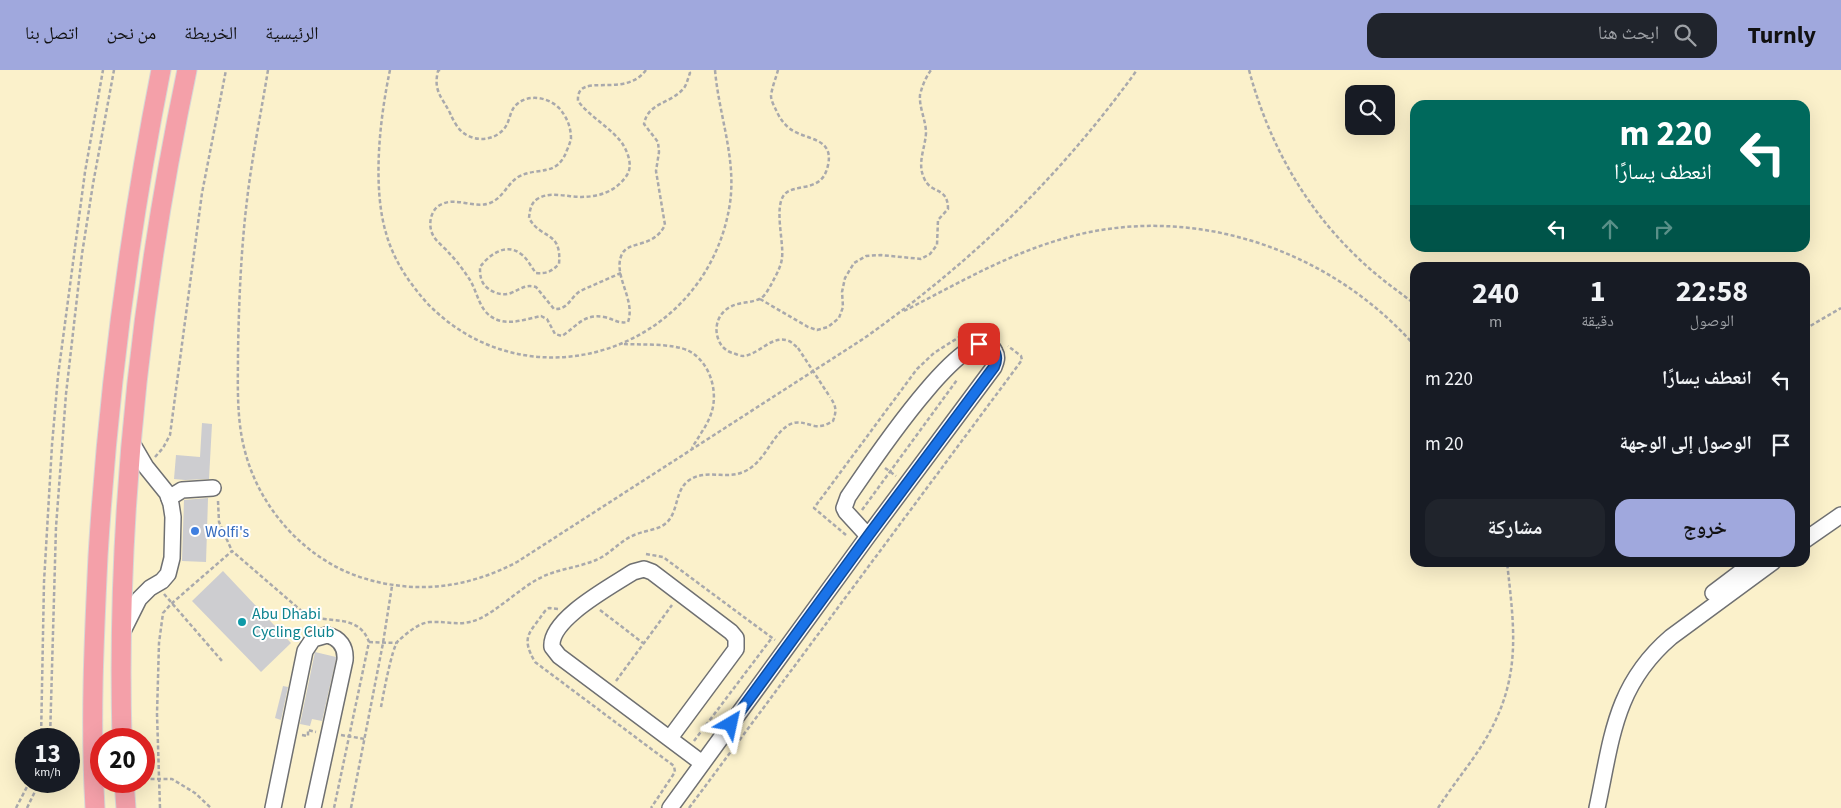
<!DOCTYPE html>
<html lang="ar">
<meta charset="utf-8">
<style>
:root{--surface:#171b24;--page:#20242c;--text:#f1f3f6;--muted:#9ea1a6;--accent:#a0a8dd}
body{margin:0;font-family:"Source Sans 3","Noto Naskh Arabic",sans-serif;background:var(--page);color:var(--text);direction:rtl;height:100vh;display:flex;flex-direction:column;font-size:19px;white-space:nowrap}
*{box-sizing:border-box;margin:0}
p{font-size:16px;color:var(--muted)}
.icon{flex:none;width:28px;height:28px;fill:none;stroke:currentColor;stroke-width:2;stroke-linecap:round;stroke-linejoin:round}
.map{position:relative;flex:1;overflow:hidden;direction:ltr}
.drawer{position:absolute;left:1410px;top:192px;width:400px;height:305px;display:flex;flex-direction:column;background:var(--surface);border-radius:15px;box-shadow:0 5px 20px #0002;direction:rtl}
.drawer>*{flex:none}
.guide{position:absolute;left:1410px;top:30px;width:400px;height:152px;border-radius:15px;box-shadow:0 5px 20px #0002;direction:rtl;background:#00695c;color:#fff;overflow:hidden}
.tools{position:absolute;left:1345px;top:15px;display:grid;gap:10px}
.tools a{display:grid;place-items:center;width:50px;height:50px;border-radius:10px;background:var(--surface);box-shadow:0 5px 20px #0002;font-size:25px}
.speed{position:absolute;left:15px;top:658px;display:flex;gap:10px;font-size:25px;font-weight:700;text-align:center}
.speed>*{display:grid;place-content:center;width:65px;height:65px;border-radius:50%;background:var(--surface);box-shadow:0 5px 20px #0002;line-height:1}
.speed small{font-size:12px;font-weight:400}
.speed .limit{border:8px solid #d22;background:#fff;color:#111}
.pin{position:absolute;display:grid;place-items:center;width:42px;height:42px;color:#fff;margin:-21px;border-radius:10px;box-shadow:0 2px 8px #0006}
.me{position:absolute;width:55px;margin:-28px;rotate:36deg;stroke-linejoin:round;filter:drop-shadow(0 0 4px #0008)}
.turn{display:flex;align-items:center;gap:18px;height:105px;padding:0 15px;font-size:22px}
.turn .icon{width:65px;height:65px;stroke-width:2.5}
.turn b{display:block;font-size:35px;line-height:42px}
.lanes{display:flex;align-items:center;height:48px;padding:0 15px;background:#0003;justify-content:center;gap:25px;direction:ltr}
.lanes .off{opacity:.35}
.eta{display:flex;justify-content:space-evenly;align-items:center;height:85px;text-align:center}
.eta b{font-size:30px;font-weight:700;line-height:35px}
.button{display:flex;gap:10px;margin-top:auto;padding:10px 15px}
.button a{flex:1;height:58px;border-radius:15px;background:var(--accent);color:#111;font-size:20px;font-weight:700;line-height:58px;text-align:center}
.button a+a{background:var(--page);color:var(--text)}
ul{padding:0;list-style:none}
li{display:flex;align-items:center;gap:15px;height:65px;padding:0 15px}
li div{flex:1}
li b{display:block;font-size:19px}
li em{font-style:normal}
header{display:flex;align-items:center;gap:30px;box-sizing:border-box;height:70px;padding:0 25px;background:var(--accent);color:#111}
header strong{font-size:24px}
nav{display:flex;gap:28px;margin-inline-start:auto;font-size:18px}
.search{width:350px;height:45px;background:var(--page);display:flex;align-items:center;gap:12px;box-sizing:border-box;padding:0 18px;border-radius:15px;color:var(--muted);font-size:19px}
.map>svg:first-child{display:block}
</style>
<header>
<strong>Turnly</strong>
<div class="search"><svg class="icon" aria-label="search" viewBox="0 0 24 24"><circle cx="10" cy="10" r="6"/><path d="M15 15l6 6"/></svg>ابحث هنا</div>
<nav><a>الرئيسية</a><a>الخريطة</a><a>من نحن</a><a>اتصل بنا</a></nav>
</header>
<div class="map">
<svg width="1841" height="738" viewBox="0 0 1841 738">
<rect width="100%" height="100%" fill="#fafafd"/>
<path fill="#fbf1cb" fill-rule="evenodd" d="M0 0H1841V738H0ZM1354 24H1386V56H1354ZM1415 35H1805V178H1415ZM1415 198H1805V492H1415ZM26 669H69V711H26ZM101 669H144V711H101Z"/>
<g fill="#cdcdd0">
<polygon points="202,353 212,354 209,409 185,410 174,409 176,385 200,387"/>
<polygon points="208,428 206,492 182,491 184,430"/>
<polygon points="223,501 291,573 261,602 192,531"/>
<polygon points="315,582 336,587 336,589 322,651 312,649 310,656 300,654"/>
<polygon points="283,616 288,617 281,650 275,648"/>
</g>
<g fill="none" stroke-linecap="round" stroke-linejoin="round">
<defs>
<g id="minor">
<polyline points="169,428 182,420 213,418"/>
<polyline points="1805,470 1841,445"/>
<polyline points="1713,523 1754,492"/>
<polyline points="124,559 139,529 150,518 162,511 168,504 172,488 173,447 171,434 167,423 146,397 132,373"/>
<path d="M670 668 736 579V568L731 562 652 502 644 499 633 502C612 516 549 549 552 577L559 586 702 693"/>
<path d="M273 738 305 581 313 569 327 565C340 568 346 577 345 590L313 738"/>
<path d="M670 738 868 466 994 297C996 292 998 287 995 282 974 235 860 410 848 427L844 438 846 442 868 466"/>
<path d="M1597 738C1612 669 1614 616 1671 567L1773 492"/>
</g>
<g id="major">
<path d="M122 669C116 445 141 219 187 0"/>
<polyline points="124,711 126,738"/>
<path d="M95 738C90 654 94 569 98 486 108 322 129 161 161 0"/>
</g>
</defs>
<use href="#minor" stroke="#6f7072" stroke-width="18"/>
<use href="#major" stroke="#d7d7d7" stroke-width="21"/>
<g stroke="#a9a9ac" stroke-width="2.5" stroke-dasharray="4 2.5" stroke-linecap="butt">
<path d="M268 0C261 43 252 87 247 130 241 180 239 230 238 281 238 316 236 351 246 385 261 439 304 487 357 506 412 525 466 519 517 492L863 269C972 192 1059 108 1137 0"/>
<path d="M390 0C380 47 372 116 386 163 393 189 409 213 427 233 529 339 703 281 729 139 738 92 719 47 715 0"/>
<path d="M440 0 438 1C433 21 442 27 450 43 453 50 458 60 465 64 477 72 494 70 503 60 510 53 509 43 515 36 527 23 548 27 559 38 567 47 571 57 571 69 570 72 569 76 567 80 557 108 538 96 518 107 507 114 503 128 490 133 475 139 457 127 442 134 430 139 427 156 434 167 438 173 445 178 449 183 457 191 464 201 470 210 476 220 478 232 485 241 500 259 522 250 541 246L547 249 555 264 562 266C576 257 584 243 604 247 614 249 618 254 628 252 636 229 612 205 622 184 629 170 653 179 665 155L656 101 659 82 658 72 644 54C648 32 671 34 684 18 687 14 688 8 690 3L688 0"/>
<path d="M778 0C776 8 772 17 771 26 771 30 774 36 776 40 779 47 783 53 789 58 805 71 837 66 827 99 820 123 793 113 784 125 774 138 784 172 782 188 781 197 776 205 772 213 769 218 766 225 761 228 753 233 740 232 732 236 718 242 713 258 719 271 721 276 727 282 733 283 736 284 740 286 743 286 759 285 772 264 789 271 792 272 795 276 798 278"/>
<path d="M1249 0C1268 71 1303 135 1356 186 1374 204 1395 219 1415 234"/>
<path d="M621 203 580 221C570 228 568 240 554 239L536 217C525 214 521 219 511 223 501 227 488 221 483 213 480 208 480 202 480 197 489 185 506 172 521 184 528 189 531 197 536 203 547 204 552 201 559 194 562 160 541 170 529 148 530 139 531 132 539 128 548 123 559 125 569 126 591 129 614 125 627 105 633 96 628 82 622 73 610 57 590 47 578 31 576 0 624 30 646 0"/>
<path d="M760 229 808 257 817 260 828 257 839 248 843 237 842 222 845 208 854 193 866 186 881 185 921 189 930 184 937 175 938 150 948 139C948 116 931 125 924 108 917 93 925 79 926 63 926 50 919 38 920 25 922 16 926 7 931 0"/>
<path d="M904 241C955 215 1006 185 1062 169 1189 131 1329 178 1415 276"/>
<polyline points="1805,259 1841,238"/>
<path d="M624 274C641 275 673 273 689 281 710 292 719 322 711 344 707 356 698 367 692 378"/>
<polyline points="155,387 163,378 170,365 202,123 226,0"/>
<polyline points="885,398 896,406"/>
<polyline points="218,431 219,452 232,481"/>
<polyline points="862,440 957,310"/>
<polyline points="846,465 814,438 917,299 934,283 975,257 979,256 986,259"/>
<polyline points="646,484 663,487 775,570"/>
<polyline points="164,524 222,591"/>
<path d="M558 539 549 538 545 541C530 563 520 566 535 592L674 696 675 702 651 738"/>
<polyline points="600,540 643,573"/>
<polyline points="369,572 396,573"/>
<polyline points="616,611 672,535"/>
<path d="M381 637C383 626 392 577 398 571 406 564 418 553 430 552 449 551 460 557 479 549 498 540 518 520 538 509 556 499 577 498 596 490 611 484 621 469 637 464 647 460 657 460 665 454 679 443 674 422 688 411 705 398 725 410 743 402 764 394 770 368 787 356 797 349 805 354 815 356 822 357 828 354 833 351 837 340 836 336 830 327"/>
<polyline points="302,665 308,666 308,660 316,662"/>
<polyline points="341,665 365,669"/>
<polyline points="41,669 44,512 52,375 58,306 85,102 103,0"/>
<polyline points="50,669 56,457 66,324 82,184 93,114 114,0"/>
<polyline points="694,671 771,569"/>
<polyline points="69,682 78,682"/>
<polyline points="144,709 172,709 195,723 211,738"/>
<polyline points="16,738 30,711"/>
<polyline points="27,738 40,711"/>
<path d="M160 738 157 644 159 573 163 543 171 534 232 481 305 544C327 555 358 542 369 572L334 738"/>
<polyline points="351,738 383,573 392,516"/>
<polyline points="689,738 1022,290 1021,286 1008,276"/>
<path d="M1438 738C1454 713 1474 690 1488 665 1522 605 1514 557 1507 492"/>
</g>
<use href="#minor" stroke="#fff" stroke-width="15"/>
<use href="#major" stroke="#f4a0a9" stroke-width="19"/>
<polyline stroke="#a9a9ac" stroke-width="2.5" stroke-dasharray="4 2.5" stroke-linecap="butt" points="798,278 830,327"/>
</g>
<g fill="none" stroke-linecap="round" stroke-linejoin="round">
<defs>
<path id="route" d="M731 654 868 466 994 297C1000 284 992 273 979 274"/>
</defs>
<use href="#route" stroke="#114b97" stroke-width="12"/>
<use href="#route" stroke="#1a73e8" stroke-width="9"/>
</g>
<circle fill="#3f7fe0" stroke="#fff" stroke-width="2" cx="195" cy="461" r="5"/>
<circle fill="#0f9aa8" stroke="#fff" stroke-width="2" cx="242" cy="552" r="5"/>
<g text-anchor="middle" stroke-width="4" stroke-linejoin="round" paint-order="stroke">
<g font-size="16" fill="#366cbe" stroke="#fff" text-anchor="start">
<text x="205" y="467">Wolfi's</text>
</g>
<g font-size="16" fill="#0d838f" stroke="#fff" text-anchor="start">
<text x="252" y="549">Abu Dhabi<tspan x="252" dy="18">Cycling Club</tspan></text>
</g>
</g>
</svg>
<div class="tools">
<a><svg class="icon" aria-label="search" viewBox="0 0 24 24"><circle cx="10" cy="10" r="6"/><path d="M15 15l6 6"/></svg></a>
</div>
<div class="speed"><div>13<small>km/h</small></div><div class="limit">20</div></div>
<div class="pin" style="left:979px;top:274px;background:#d93025"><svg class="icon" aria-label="arrive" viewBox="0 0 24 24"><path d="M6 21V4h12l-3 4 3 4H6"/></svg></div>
<svg class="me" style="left:731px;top:654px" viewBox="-20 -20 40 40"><path d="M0-17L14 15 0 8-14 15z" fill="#1a73e8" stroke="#fff" stroke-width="4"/></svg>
<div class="guide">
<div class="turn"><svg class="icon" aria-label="left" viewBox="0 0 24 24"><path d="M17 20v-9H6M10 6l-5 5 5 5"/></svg><div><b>220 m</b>انعطف يسارًا</div></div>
<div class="lanes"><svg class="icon" aria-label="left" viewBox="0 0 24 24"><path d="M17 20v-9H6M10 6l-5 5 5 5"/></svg><svg class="icon off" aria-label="ahead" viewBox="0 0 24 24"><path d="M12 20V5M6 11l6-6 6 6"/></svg><svg class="icon off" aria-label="right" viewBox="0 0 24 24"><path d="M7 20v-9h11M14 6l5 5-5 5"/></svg></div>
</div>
<section class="drawer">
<div class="eta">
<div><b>22:58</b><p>الوصول</p></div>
<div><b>1</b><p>دقيقة</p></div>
<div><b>240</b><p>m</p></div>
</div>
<ul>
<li><svg class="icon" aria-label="left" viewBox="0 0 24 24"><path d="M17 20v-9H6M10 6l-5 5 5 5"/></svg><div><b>انعطف يسارًا</b></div><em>220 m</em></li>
<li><svg class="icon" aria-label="arrive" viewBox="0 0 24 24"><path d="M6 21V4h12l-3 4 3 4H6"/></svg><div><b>الوصول إلى الوجهة</b></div><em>20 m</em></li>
</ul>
<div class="button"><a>خروج</a><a>مشاركة</a></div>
</section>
</div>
